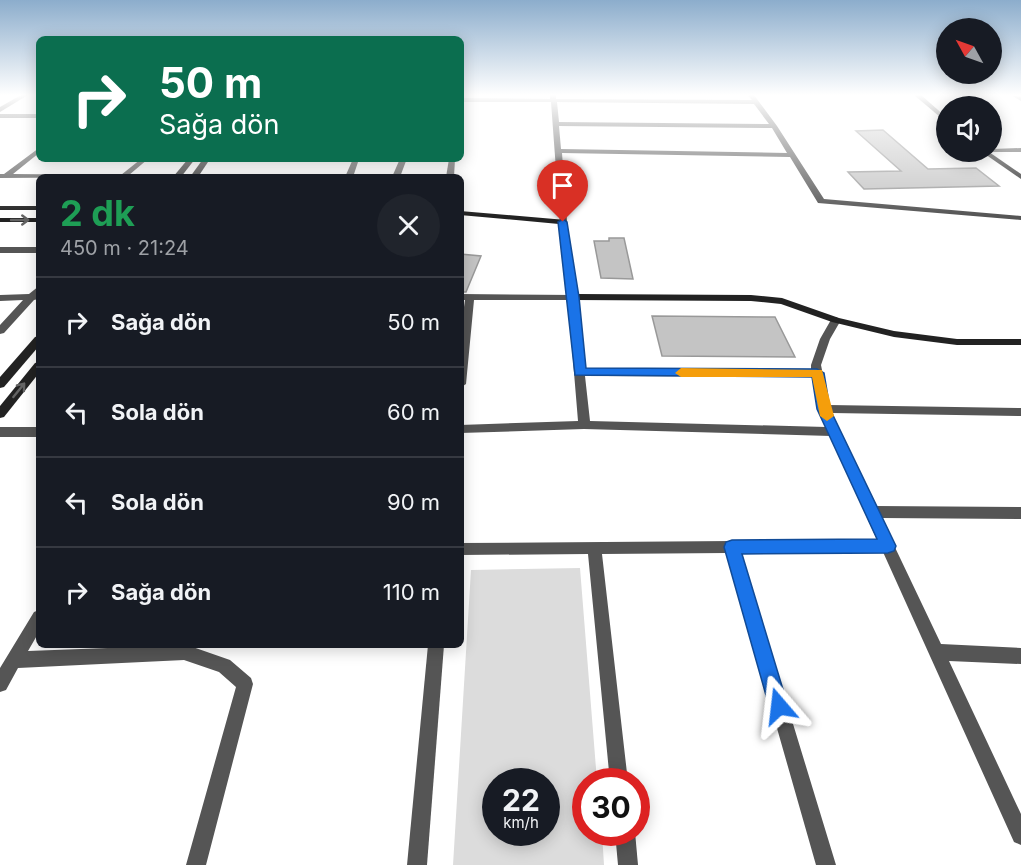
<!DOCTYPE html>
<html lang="tr">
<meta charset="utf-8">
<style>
:root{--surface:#171b24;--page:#20242c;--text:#f1f3f6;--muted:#9ea1a6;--line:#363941}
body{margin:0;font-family:Inter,sans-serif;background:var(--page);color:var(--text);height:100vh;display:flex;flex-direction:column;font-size:22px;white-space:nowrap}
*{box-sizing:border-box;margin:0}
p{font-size:20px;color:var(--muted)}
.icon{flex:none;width:33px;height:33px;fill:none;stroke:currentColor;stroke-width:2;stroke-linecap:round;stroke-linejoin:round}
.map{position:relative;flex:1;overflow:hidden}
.details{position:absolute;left:36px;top:174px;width:428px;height:474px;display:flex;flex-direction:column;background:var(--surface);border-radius:9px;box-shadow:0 3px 15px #0003}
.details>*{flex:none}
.hud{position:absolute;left:36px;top:36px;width:428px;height:126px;border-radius:9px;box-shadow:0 3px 15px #0003;background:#0b6e4f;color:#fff;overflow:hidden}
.needle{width:39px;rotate:310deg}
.tools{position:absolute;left:936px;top:18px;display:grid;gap:12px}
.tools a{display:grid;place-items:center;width:66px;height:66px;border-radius:50%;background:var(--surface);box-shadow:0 3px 15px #0003;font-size:30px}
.speed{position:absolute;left:482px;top:768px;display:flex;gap:12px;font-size:30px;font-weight:700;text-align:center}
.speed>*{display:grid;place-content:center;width:78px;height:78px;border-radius:50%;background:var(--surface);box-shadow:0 3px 15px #0003;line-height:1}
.speed small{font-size:15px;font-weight:400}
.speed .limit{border:9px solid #d22;background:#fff;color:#111}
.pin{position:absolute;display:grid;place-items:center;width:51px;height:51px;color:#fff;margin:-62px -26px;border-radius:50% 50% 50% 0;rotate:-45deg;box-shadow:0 0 6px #0007}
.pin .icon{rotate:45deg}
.me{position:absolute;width:66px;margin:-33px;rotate:343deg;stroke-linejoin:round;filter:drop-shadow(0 0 4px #0008)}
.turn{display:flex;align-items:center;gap:21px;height:126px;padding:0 24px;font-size:27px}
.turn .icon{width:78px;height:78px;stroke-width:2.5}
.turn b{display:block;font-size:42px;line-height:51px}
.round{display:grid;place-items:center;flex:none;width:63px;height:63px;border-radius:32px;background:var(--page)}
.head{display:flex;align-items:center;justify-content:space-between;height:102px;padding:0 24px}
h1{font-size:36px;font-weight:700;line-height:45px;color:#1e9e55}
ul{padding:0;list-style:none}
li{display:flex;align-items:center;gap:18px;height:90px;padding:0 24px;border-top:2px solid var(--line)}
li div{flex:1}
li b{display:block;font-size:22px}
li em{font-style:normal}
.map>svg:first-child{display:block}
</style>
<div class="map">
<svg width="1021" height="865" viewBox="0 0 1021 865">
<rect width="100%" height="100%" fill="#fff"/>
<path fill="#dcdcdc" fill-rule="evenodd" d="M580 568 597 781 585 782V832L602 833 604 865H453L471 570ZM495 782H546V832H495Z"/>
<g fill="#c4c4c4" stroke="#999" stroke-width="1.5">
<polygon points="883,130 928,169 976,168 999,186 864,189 848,172 901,171 856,131"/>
<polygon points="609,238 624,238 633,279 601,278 594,241 609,241"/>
<polygon points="460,254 481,256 466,292 460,292"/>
<polygon points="652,316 775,317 795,357 662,356"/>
</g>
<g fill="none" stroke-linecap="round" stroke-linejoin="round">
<g fill="#555" fill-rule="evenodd">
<polygon points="21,95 28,95 0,112 0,107"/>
<path d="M550 95H556V99L752 100 748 95H754L777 126 824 199 1021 216V220L818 203 790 157 562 153 567 222 560 224 551 102H460V98L550 99ZM557 102 754 104 769 124 559 122ZM559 126 772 128 787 153 561 149Z"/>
<polygon points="1011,95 1021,97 1021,101"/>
<rect x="0" y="114" width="39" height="4"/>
<polygon points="39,148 39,153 13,174 121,175 141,159 148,159 129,175 139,175 143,177 0,178 0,174 4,174"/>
<polygon points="1021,148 1021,152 989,152 992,152 992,149"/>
<polygon points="353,159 419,159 406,161 400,177 392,177 399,161 358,162 353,177 345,177"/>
<polygon points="449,159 455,159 454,177 446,177"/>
<rect x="0" y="247" width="39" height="6"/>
<polygon points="39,286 38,299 34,300 4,333 0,334 0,325 23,300 0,301 0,295 29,294"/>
<path d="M460 294 576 295 585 368 811 369V365L820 339 832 318 836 317 841 320 830 339 821 365 829 405 1021 408V416L832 413 876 506 1021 507V519L881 518 941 644 1021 648V664L949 661 1021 814V845L1014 842 883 552 741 553 836 865H816L727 553 602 554 628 782H610L588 554 460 555V543L877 540 831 436 584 429 460 433V425L578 421 568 300H474L466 384 460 388V335L465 300H460ZM585 376 813 377 818 409 826 427 590 421Z"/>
<rect x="0" y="427" width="39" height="10"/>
<polygon points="39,610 39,632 28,651 187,645 230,660 251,678 253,684 206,865 186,865 236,687 219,672 184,660 18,668 6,690 0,692 0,668 34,612"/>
<polygon points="428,645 444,645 427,865 407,865"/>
<polygon points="615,832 635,832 638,865 618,865"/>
</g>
<g fill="#222" fill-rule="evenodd">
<polygon points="914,95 921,95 946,117 946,122"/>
<polygon points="982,152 989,152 1021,174 1021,179"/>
<polygon points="188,159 195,159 181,177 173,177"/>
<polygon points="203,159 210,159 198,177 190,177"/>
<rect x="0" y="206" width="39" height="4"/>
<polygon points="460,211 566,220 577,294 751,295 782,298 839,318 894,331 957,339 1021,339 1021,345 957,345 894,337 832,322 781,304 751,301 573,300 568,297 559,224 460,215"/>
<rect x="0" y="218" width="39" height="4"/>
<polygon points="39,336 39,346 4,387 0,388 0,377 35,337"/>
<polygon points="39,362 39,373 4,417 0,418 0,406 35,363"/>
</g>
</g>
<defs><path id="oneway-shaft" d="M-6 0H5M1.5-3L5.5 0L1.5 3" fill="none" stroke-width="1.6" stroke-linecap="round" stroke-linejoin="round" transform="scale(1.5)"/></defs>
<g stroke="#646464">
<use href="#oneway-shaft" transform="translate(20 220)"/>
<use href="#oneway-shaft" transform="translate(19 390) rotate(-51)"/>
</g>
<linearGradient id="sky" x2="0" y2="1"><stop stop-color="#8cadcc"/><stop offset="0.44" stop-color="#fff"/><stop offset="1" stop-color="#fff" stop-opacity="0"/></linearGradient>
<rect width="1021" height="216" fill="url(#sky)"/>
<polygon fill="#1a73e8" stroke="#114b97" stroke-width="1.5" points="563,219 567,222 579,297 586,368 817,369 824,373 830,409 896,546 894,551 888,553 742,554 788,706 786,713 779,716 772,713 769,706 724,547 726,542 732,540 877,539 817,409 812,377 575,375 558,222"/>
<polygon fill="#f59e0b" points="681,368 822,370 834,416 827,421 820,416 812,377 681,377 675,373"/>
</svg>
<div class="tools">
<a><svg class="needle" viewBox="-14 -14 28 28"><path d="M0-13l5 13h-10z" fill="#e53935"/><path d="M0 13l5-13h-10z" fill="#9ea1a6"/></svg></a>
<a><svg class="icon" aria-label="sound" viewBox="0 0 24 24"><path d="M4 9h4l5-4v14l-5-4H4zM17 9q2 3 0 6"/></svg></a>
</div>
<div class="speed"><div>22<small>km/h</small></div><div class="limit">30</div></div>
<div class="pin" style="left:563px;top:222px;background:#d93025"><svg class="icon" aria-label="arrive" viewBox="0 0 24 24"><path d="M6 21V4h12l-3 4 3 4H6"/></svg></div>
<svg class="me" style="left:779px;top:706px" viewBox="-20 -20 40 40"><path d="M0-17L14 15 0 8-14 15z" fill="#1a73e8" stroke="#fff" stroke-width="4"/></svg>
<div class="hud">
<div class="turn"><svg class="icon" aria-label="right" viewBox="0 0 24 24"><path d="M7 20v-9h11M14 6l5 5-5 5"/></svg><div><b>50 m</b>Sağa dön</div></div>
</div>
<section class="details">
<div class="head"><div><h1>2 dk</h1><p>450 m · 21:24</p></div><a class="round"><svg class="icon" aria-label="close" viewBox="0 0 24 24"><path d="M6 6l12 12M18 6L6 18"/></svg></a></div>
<ul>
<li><svg class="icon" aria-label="right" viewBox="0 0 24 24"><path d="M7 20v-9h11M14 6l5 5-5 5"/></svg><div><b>Sağa dön</b></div><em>50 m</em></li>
<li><svg class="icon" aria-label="left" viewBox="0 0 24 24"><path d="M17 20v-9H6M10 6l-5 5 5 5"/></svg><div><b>Sola dön</b></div><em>60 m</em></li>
<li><svg class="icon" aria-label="left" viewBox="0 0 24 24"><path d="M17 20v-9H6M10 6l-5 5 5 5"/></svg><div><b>Sola dön</b></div><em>90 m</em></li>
<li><svg class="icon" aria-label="right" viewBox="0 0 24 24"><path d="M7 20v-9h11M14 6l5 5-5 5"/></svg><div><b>Sağa dön</b></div><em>110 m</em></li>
</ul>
</section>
</div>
